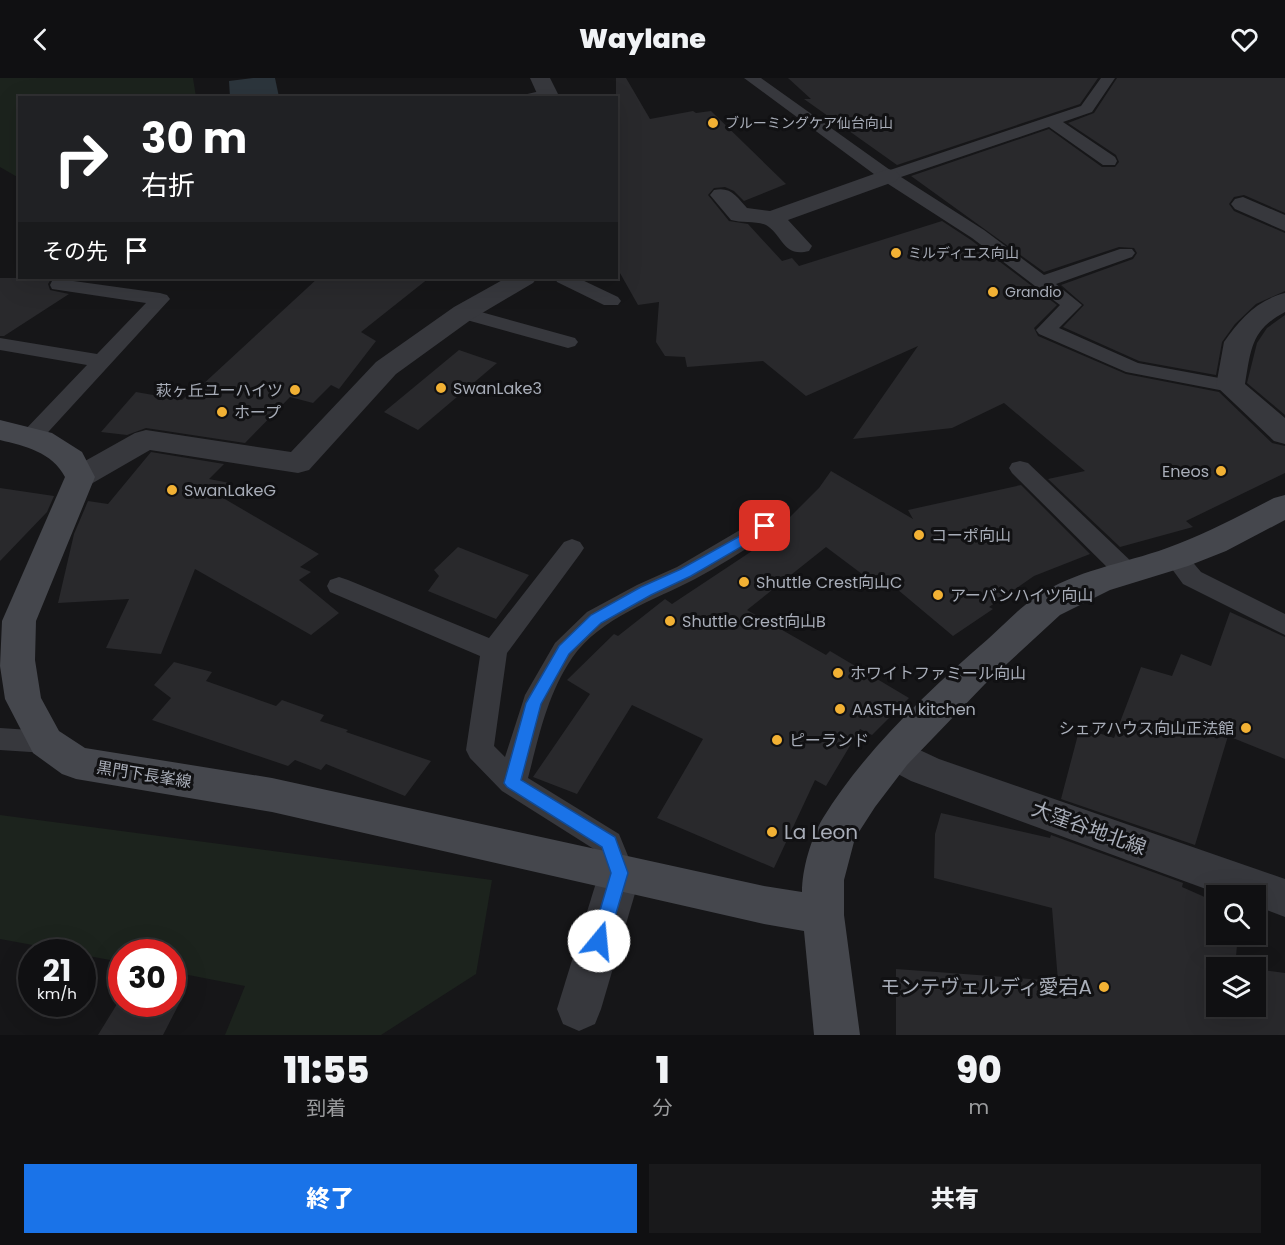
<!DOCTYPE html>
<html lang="ja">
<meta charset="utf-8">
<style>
:root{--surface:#101012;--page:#19191b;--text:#f1f3f6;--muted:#9c9d9f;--line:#303032;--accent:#1a73e8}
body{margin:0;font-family:Poppins,"Noto Sans JP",sans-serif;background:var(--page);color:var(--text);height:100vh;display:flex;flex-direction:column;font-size:22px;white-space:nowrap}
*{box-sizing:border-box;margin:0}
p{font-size:20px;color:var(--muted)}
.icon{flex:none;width:33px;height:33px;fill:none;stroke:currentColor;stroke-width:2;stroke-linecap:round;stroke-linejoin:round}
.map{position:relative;height:957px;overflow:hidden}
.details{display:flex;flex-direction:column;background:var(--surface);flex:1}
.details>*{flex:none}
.guide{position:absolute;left:18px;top:18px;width:600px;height:183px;border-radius:0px;box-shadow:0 6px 24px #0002,0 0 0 2px var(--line);background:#202124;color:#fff;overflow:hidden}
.controls{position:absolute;left:1206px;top:807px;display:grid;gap:12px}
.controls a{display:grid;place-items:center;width:60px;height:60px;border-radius:0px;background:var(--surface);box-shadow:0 6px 24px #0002,0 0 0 2px var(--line);font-size:30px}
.speed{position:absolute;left:18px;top:861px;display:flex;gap:12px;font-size:30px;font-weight:700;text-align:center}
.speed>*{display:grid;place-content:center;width:78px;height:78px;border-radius:50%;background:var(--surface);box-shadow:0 6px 24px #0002,0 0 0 2px var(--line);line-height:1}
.speed small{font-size:15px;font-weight:400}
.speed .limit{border:9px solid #d22;background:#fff;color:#111}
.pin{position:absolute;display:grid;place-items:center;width:51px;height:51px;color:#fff;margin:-26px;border-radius:12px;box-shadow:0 3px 9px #0006}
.me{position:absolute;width:66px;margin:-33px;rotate:17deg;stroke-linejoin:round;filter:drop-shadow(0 0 4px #0008)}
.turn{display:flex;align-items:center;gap:21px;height:126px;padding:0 24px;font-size:27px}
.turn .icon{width:78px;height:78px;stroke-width:2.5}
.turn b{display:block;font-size:42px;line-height:51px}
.then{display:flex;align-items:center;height:57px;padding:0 24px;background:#0003;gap:12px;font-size:22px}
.eta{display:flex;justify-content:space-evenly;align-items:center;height:102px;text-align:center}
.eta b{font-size:36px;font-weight:800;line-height:42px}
.primary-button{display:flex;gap:12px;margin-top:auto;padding:12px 24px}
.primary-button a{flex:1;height:69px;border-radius:0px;background:var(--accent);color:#fff;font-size:24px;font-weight:800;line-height:69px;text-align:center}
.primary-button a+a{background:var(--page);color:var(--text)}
header{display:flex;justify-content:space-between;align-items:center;height:78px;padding:0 24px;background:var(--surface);font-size:27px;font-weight:800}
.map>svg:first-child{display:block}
</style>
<header><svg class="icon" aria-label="back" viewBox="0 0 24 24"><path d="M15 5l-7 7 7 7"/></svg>Waylane<svg class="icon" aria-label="heart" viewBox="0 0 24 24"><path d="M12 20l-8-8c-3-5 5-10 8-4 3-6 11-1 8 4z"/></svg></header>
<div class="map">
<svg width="1285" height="957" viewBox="0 0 1285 957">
<rect width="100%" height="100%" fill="#161618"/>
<g fill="#1c231d">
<polygon points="0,0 193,0 196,19 20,20 19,100 0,89"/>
<polygon points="0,737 492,802 476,896 381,957 225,957 245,908 173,894 172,874 122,874 121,884 83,877 82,874 71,874 0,861"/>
</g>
<polygon fill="#2c353c" points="253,0 275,0 279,19 230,19 229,3"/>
<g fill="#29292c">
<polygon points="616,0 626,0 650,41 693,33 696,35 711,33 786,106 744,123 734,113 725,109 714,110 708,117 729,143 748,146 782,183 792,180 799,188 942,143 971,162 1057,227 1034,250 1038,258 1126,296 1219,314 1272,365 1285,368 1285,395 1186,443 1193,449 1120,469 1048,401 1085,393 1004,325 952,350 853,361 918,268 806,318 763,283 687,289 685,279 665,278 656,264 659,224 638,227 616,188"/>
<polygon points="788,0 1098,0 1080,26 897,87 804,21 811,21"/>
<polygon points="1117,0 1285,0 1285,135 1244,117 1234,119 1229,126 1234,133 1285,155 1285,213 1256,226 1235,246 1222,264 1216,297 1139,283 1063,249 1084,227 1061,207 1133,181 1137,175 1134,170 1119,169 1044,194 911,98 1049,51 1102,89 1115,89 1119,84 1116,77 1068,45 1094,35"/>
<polygon points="0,200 56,200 51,201 48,206 50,212 69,216 4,258 0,258"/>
<polygon points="318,200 429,200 361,254 376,263 339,311 331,307 313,325 290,319 245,365 146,350 127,357 101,354 136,314 182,322 197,307 201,308"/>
<polygon points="1285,237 1285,337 1247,305 1257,265 1267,250"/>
<polygon points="459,272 497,285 418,352 384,334"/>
<polygon points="151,374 224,386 209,401 230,405 218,417 319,476 300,489 311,494 299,502 339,535 311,557 195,491 161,576 106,570 129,521 58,525 74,456 88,423 108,426"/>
<polygon points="831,393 913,441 908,432 1021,407 1090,476 1034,498 989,529 993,531 953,558 879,496 870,502 826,469 747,532 826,577 830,573 909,620 872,657 860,651 826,708 815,702 774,790 657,740 703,661 632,627 577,716 533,699 590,616 567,602 614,556 618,558 665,521 672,526 764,465 819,410"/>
<polygon points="0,410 54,418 47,434 0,483"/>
<polygon points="458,469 529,497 496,541 428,513 439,498 434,492"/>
<polygon points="1230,534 1285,559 1285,681 1228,658 1195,767 1061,721 1080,649 1114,660 1141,589 1172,598 1181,576 1211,588"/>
<polygon points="174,584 212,594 206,603 276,628 282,622 324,637 320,643 348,652 346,654 431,683 405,718 326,686 321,692 295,682 288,688 152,642 171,620 154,607"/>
<polygon points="941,735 1050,760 1051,757 1183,805 1182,809 1216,824 1216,856 1238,856 1235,889 1242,890 1216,890 1216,928 1256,928 1256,891 1285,895 1285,957 896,957 896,891 1058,903 1052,830 934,800 935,756"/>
<polygon points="122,918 122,926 172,926 172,922 180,924 163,957 98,957"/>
</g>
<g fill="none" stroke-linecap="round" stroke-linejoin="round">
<g fill="#37383d" fill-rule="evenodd">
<polygon points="744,0 761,0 890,92 1081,28 1101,0 1115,0 1092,34 1063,44 1115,79 1117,83 1115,87 1103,87 1049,49 901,99 984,152 1044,197 1120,171 1132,171 1135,175 1132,179 1056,206 1082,227 1059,250 1138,285 1230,302 1237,303 1240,308 1237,313 1230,314 1126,294 1039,256 1036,252 1060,227 972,160 882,102"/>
<polygon points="549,11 557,16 554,19 521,20 523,17"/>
<polygon points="555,200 578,200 618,219 621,223 618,227 604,227 557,204"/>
<polygon points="59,201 160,215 167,217 170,221 39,364 31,366 23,364 20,359 23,354 87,287 0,272 0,260 97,276 146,225 52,211 50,207 52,203"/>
<polygon points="463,229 575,260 578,264 575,268 568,270 456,239 453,235 456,231"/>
<polygon points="1020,383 1028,385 1136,488 1139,494 1136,500 1127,503 1118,500 1012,395 1009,390 1012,385"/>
<path d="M765 440 773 442 777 448 773 454C747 470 722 487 695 501 653 523 601 539 572 580 547 617 539 658 528 700L619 756 635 795 631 805 620 808 609 805 597 773 502 713 470 680 466 672 480 578 330 514 327 508 330 502 339 499 348 502 489 560 564 464 572 461 580 464 584 470 580 476 507 575 494 668 505 679 525 617 555 565 587 534 637 507 677 489 757 442Z"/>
<polygon points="1176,471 1184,474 1201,494 1285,536 1285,557 1183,506 1164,480 1168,474"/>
<polygon points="0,650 46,653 56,656 60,664 56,672 46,675 0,672"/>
</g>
<g fill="#37383d" fill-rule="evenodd">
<polygon points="530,0 550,0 560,20 539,20"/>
<path d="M888 91 896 93 900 98 896 103 788 142 812 168 809 173C783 180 783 157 766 147 757 143 741 145 731 142L710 117 714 112C731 108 737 119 747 130L770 133Z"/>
<polygon points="1243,119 1285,137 1285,153 1235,131 1231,126 1235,121"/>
<polygon points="506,200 537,200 533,205 472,241 396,296 309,392 298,395 150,372 91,406 80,409 69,406 65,399 69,392 135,355 146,352 291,374 376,284 454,229"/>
<path d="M1285 215V234C1251 252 1251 271 1245 306L1285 340V366L1274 363 1216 308 1224 264C1240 241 1257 222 1285 215Z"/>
<polygon points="894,660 939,681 1285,801 1285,839 1256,828 1256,818 1225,818 911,703 881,687 875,676 881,665"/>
<polygon points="620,776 635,782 641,795 601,931 595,946 579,953 563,946 557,931 599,795 605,782"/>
</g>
<path fill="#45474d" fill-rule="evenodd" d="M0 342 52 355 82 374 95 399 36 543 35 582 41 620 59 653 85 670 272 700 764 808 802 814C802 791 811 760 823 740 865 672 928 613 988 561 1004 547 1019 530 1036 519 1075 492 1123 486 1167 470 1204 457 1239 438 1274 420L1285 417V442L1226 473 1188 488 1110 512 1060 537 985 606 907 687 875 729 855 760 844 802V837L860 957H814L804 853 764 846 272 734 76 701 62 696 33 675 5 621 0 588 2 543 65 399C52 374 25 368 0 362Z"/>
</g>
<polygon fill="#1a73e8" stroke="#114b97" stroke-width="1.5" points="765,444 770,445 772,448 770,452 691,498 651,517 601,545 569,576 541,626 521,702 615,759 628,795 606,869 599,871 593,869 591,863 611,795 602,769 507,709 504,705 526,625 559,568 591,537 641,509 681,491"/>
<g fill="#f2b134" stroke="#111113" stroke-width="2">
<circle cx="713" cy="45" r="6"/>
<circle cx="896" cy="175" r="6"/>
<circle cx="993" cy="214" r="6"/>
<circle cx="441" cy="310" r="6"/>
<circle cx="295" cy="312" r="6"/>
<circle cx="222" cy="334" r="6"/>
<circle cx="1221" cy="393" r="6"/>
<circle cx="172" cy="412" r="6"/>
<circle cx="919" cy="457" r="6"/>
<circle cx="744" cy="504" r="6"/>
<circle cx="938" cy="517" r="6"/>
<circle cx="670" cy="543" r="6"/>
<circle cx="838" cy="595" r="6"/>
<circle cx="840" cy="631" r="6"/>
<circle cx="1246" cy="650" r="6"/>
<circle cx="777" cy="662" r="6"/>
<circle cx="772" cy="754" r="6"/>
<circle cx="1104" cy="909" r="6"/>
</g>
<g text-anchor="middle" stroke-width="6" stroke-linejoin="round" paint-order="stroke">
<g font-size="14" fill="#a8adb8" stroke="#111113" text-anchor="start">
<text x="725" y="50">ブルーミングケア仙台向山</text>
<text x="908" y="180">ミルディエス向山</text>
<text x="1005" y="219">Grandio</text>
</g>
<g font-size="16" fill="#a8adb8" stroke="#111113" text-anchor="start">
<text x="453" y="316">SwanLake3</text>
<text x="283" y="318" text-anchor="end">萩ヶ丘ユーハイツ</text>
<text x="234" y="340">ホープ</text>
<text x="1209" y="399" text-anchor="end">Eneos</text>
<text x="184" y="418">SwanLakeG</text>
<text x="931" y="463">コーポ向山</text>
<text x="756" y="510">Shuttle Crest向山C</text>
<text x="950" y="523">アーバンハイツ向山</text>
<text x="682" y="549">Shuttle Crest向山B</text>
<text x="850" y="601">ホワイトファミール向山</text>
<text x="852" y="637">AASTHA kitchen</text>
<text x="1234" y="656" text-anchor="end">シェアハウス向山正法館</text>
<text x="789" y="668">ピーランド</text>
</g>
<g font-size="16" fill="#a8adb8" stroke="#111113">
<text transform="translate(144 696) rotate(9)" y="6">黒門下長峯線</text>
</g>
<g font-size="20" fill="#a8adb8" stroke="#111113">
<text transform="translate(1089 750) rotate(20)" y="7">大窪谷地北線</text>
</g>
<g font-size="20" fill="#a8adb8" stroke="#111113" text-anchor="start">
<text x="784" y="761">La Leon</text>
<text x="1092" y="916" text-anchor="end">モンテヴェルディ愛宕A</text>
</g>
</g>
</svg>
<div class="controls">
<a><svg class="icon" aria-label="search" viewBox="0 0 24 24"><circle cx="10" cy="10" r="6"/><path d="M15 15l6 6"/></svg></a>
<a><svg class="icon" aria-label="layers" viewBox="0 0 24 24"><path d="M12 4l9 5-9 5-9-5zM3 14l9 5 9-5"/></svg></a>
</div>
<div class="speed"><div>21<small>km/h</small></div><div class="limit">30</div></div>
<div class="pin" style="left:765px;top:448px;background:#d93025"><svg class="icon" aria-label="arrive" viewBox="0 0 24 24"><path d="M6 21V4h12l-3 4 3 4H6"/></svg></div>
<svg class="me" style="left:599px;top:863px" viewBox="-20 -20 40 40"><circle r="19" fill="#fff"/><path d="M0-13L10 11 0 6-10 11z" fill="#1a73e8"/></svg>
<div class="guide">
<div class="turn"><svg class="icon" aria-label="right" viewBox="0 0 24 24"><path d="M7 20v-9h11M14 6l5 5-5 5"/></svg><div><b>30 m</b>右折</div></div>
<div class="then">その先<svg class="icon" aria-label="arrive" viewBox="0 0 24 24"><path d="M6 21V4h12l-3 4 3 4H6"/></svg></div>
</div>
</div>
<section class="details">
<div class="eta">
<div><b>11:55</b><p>到着</p></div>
<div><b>1</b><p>分</p></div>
<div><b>90</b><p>m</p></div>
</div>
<div class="primary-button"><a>終了</a><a>共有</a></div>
</section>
